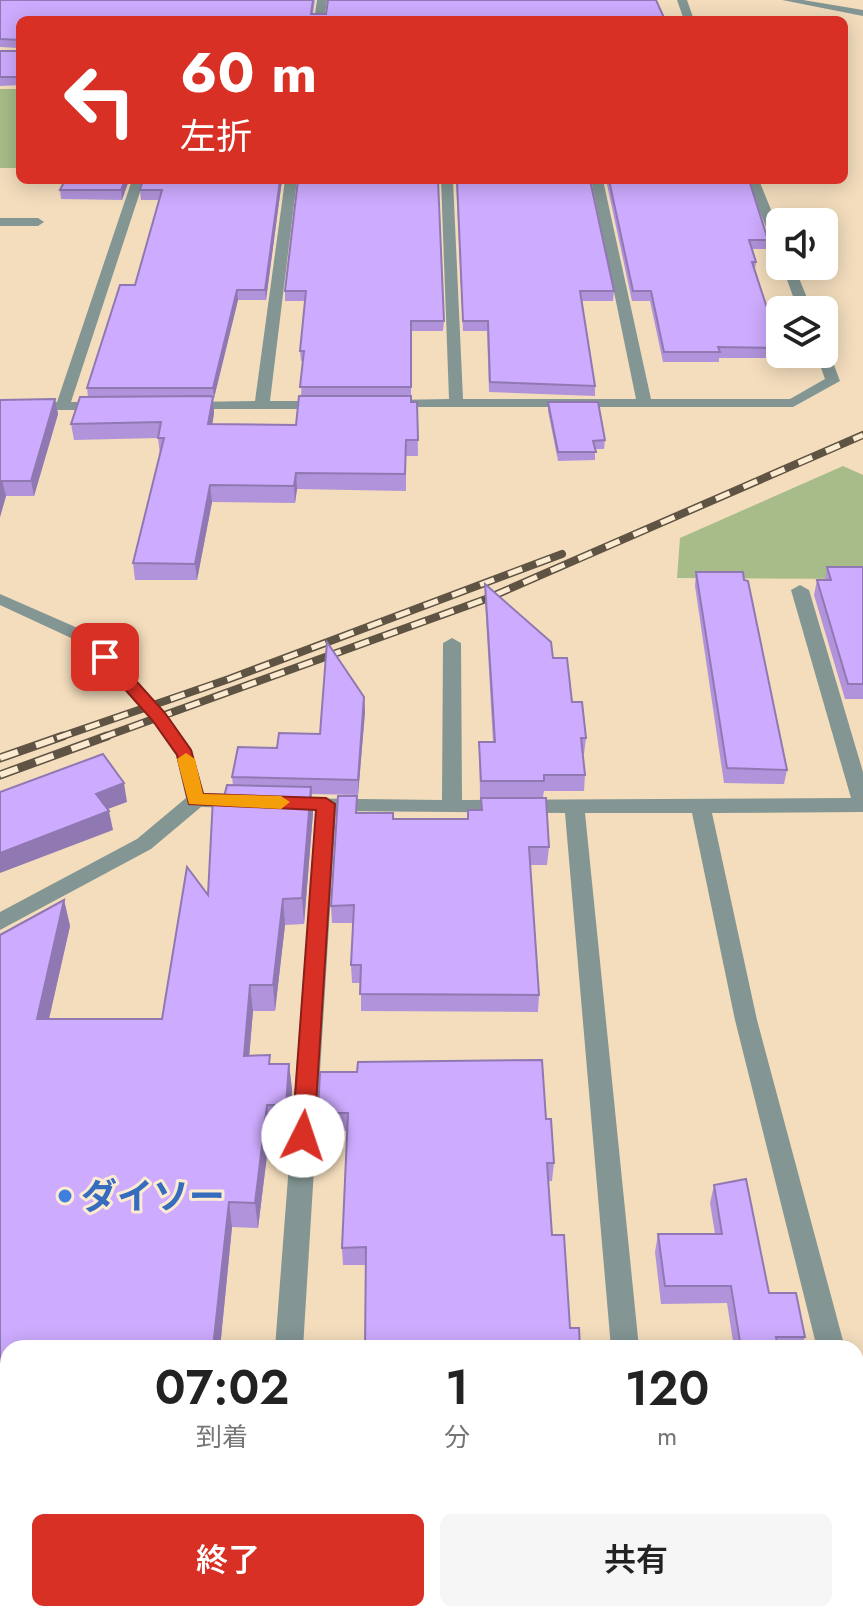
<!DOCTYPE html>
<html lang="ja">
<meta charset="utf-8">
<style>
:root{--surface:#fff;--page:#f6f6f6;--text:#222;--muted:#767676;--accent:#d93025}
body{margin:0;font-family:Jost,"Noto Sans JP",sans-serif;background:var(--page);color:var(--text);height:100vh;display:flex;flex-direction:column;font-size:30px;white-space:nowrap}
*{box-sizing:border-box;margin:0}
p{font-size:26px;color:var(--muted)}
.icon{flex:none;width:44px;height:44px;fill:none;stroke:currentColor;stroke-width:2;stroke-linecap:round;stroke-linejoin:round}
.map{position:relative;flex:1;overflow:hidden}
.drawer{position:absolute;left:0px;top:1340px;width:864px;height:282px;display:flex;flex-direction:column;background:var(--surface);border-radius:24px 24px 0 0;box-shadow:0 4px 20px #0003}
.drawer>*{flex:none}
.top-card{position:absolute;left:16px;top:16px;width:832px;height:168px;border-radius:12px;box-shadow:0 4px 20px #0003;background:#d93025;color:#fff;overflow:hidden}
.controls{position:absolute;left:766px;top:208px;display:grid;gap:16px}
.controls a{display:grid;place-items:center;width:72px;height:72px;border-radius:12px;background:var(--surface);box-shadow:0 4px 20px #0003;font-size:40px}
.pin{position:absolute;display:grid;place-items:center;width:68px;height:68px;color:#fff;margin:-34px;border-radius:16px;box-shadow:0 4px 12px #0006}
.me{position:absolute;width:88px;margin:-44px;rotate:4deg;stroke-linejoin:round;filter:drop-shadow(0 0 6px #0008)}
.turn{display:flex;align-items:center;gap:28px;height:168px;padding:0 32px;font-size:36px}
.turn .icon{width:104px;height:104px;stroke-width:2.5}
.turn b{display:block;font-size:56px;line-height:68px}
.eta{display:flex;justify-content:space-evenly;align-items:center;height:136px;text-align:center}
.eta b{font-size:48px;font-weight:600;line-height:56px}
.cta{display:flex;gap:16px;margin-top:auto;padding:16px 32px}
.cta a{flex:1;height:92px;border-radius:12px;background:var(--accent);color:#fff;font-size:32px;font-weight:600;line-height:92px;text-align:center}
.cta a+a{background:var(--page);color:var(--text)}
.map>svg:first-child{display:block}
</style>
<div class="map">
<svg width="863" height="1621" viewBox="0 0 863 1621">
<rect width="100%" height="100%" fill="#f3ddbd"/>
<g fill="#a7bc88">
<rect x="0" y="89" width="20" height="79"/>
<polygon points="843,466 863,475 863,579 677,578 680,538"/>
</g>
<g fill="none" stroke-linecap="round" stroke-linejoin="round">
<g fill="#839693" fill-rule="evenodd">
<polygon points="317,0 327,0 324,20 314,20"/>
<polygon points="677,0 687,0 694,20 684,20"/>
<polygon points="782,0 803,0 863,10 863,16"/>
<polygon points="132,180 144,180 71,402 104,402 111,406 104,410 0,410 0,402 57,402"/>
<polygon points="285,180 297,180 270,401 324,401 331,405 324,409 183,409 183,403 188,402 255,401"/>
<polygon points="441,180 453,180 463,399 636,399 591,180 603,180 651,399 790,399 825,379 816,354 824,354 824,350 830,354 840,381 793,407 387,407 387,401 392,400 449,399"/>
<polygon points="747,180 759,180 780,232 780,251 774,247"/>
<polygon points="0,218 38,218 44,222 38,226 0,226"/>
<polygon points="782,266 794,266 812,310 798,310"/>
<polygon points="800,585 809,590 863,772 863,812 712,813 757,1020 845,1348 817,1348 735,1020 692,813 585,813 639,1348 611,1348 565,813 336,811 303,1348 275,1348 316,810 280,808 277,803 280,798 442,800 443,643 452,638 461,643 462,800 851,798 791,590"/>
<polygon points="0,594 96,636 166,713 192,750 204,793 239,794 249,801 239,808 201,807 151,849 0,930 0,912 137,839 186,798 176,755 152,721 84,644 0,605"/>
<polygon points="856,1466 863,1469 863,1537 856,1534"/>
<polygon points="256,1614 286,1614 285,1621 255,1621"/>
<polygon points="634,1614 664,1614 665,1621 635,1621"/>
</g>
<defs>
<g id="rail-far1">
<polyline points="57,738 229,679 562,554"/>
<polyline points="101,738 486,599 863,435"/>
</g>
<g id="rail">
<polyline points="0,758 63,736"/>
<polyline points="0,775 107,736"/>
</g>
</defs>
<use href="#rail-far1" stroke="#5f5343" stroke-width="8"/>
<use href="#rail" stroke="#5f5343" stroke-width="9"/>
<use href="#rail-far1" stroke="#fdebd1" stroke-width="5" stroke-dasharray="15" stroke-linecap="butt"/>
<use href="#rail" stroke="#fdebd1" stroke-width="6" stroke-dasharray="19" stroke-linecap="butt"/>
</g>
<g fill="#b093da">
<polygon points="0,0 315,0 313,14 665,20 20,20 20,85 0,86 0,51 19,51 19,48 0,47"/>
<polygon points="129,180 122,200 61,199 60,190"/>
<polygon points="282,180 266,300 238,300 214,398 213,398 214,413 212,424 296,425 301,396 303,361 301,361 300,351 305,301 285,301 285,291 298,180 444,321 443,331 411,331 411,402 417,402 418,456 406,456 406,491 297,489 295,503 212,502 197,580 135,580 133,563 160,454 158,438 74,440 71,424 88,397 87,388 135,285 159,200 141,200 140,190"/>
<polygon points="456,180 614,291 613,301 581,301 595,386 595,396 489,392 487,331 463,331"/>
<polygon points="606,180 749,180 768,240 766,249 752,249 756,262 755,269 780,348 778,358 719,358 719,362 663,362 650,301 632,301"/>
<polygon points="55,399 58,414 34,496 6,496 0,517 0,400"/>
<polygon points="548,402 605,440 604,449 595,449 595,460 558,461 548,411"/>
<polygon points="827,567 863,567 863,699 845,699 814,595 817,580 825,580"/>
<polygon points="696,572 787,770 784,784 724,783 695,586"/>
<polygon points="485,584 553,658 572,702 586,738 584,754 583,754 585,775 584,791 544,791 543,797 480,797 479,742 493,742 485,599"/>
<polygon points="364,697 365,712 358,795 311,794 313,813 304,924 285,925 275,1011 253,1011 249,1056 271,1064 289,1064 292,1090 289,1131 270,1131 258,1228 232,1227 220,1348 8,1348 8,1395 0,1395 0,935 64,900 70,926 49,1019 162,1019 208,895 224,797 233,785 232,777 277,748 320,734"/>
<polygon points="481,798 549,847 547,865 530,865 539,995 538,1012 361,1011 361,983 352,983 351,965 353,923 332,923 331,906 357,813 393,819 468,819 481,810"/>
<polygon points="320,1072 546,1119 554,1163 552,1181 548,1181 552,1235 570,1328 366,1265 343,1265 342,1248 347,1131 319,1131 318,1113"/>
<polygon points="714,1185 769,1293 805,1337 801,1348 734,1348 727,1303 661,1304 655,1252 658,1234 715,1234 710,1203"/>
<polygon points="81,1614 213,1614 212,1617 82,1615"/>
</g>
<g fill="#9078b2">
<polygon points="125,180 129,180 122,200 121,190"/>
<polygon points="280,180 282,180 266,300 265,290"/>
<polygon points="237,290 238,300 214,398 213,388"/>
<polygon points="213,397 214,413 210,440 208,424"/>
<polygon points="55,399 58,414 34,496 31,481"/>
<polygon points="296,473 297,489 295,503 294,486"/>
<polygon points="2,481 6,496 0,517 0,490"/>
<polygon points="210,485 212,502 197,580 195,564"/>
<polygon points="364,697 365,712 358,795 358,780"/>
<polygon points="124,783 127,802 100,812 96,794"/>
<polygon points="311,787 313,813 304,924 302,898"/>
<polygon points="109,811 113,830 0,873 0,853"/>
<polygon points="283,899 285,925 275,1011 273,985"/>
<polygon points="64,900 70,926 43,1045 37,1019"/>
<polygon points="250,985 253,1011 247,1082 244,1056"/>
<polygon points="289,1064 292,1090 289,1131 286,1105"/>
<polygon points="267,1105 270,1131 258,1228 255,1203"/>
<polygon points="229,1202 232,1227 220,1348 213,1348"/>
</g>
<g fill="#cdabfe" stroke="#9078b2" stroke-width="2">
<polygon points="0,0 313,0 311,14 326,14 328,0 656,0 665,20 20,20 20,40 0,39"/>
<polygon points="20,44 20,77 0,77 0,51 19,51"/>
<polygon points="65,180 125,180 121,190 60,190"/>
<polygon points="143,180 280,180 265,290 237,290 213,388 87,388 120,285 135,285 162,190 140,190"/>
<polygon points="298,180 438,180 444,321 411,321 411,387 300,387 304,351 300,351 306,291 285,291"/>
<polygon points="457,180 590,180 614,291 580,291 595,386 490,382 488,321 463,321"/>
<polygon points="609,180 749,180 768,240 749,240 756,262 752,262 780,348 718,347 720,352 664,352 651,291 633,291"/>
<polygon points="210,396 213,397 208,424 296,425 299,396 411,396 411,402 417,402 418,440 406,440 405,474 296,473 294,486 210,485 195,564 133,563 164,438 158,438 161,422 71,424 80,397"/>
<polygon points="55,399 31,481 2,481 0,490 0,400"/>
<polygon points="548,402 598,402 605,440 593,441 596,452 558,452"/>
<polygon points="827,567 863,567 863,684 848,684 817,580 831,580"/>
<polygon points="696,572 743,572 744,580 748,581 787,770 727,768"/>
<polygon points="485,584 551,642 553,658 567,658 572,702 582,702 586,738 581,738 585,775 544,775 544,781 481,781 479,742 495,742"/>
<polygon points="327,642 364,697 358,780 232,777 238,747 277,748 279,733 320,734"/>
<polygon points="103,754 124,783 96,794 109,811 0,853 0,792"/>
<polygon points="227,785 311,787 302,898 283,899 273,985 250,985 244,1056 270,1055 269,1064 289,1064 286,1105 267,1105 255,1203 229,1202 213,1347 8,1348 8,1371 0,1371 0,935 64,900 37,1019 162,1019 187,867 208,895 213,798 224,797"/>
<polygon points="338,796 357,796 356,813 393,813 393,819 468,819 468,810 482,810 481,798 546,798 549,847 529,847 539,995 360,994 361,965 351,965 354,905 331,906"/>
<polygon points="542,1060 546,1119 551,1119 554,1163 547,1163 552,1235 564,1235 570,1328 579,1328 580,1348 365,1348 366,1247 342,1248 348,1113 318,1113 320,1072 357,1072 358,1062"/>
<polygon points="746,1179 769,1293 796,1293 805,1337 776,1337 778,1348 741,1348 731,1286 665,1286 658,1234 722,1234 714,1185"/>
</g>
<polygon fill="#d93025" stroke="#8d1f18" stroke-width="2" points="105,652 111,653 165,713 191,750 203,794 326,798 335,804 314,1136 311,1143 303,1146 295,1143 292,1136 316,810 189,804 177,755 153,721 100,661 97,657"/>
<polygon fill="#f59e0b" points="186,753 195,759 203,794 281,796 290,802 281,809 189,804 177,759"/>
<circle fill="#3f7fe0" stroke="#fdebd1" stroke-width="3" cx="65" cy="1196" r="8"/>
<g text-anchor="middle" stroke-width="6" stroke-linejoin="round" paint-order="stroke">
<g font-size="36" font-weight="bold" fill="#366cbe" stroke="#fdebd1" text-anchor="start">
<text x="81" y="1209">ダイソー</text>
</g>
</g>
</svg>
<div class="controls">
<a><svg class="icon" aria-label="sound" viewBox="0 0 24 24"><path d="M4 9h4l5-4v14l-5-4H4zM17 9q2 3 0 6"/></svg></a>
<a><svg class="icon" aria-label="layers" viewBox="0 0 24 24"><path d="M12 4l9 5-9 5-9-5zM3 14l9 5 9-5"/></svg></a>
</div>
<div class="pin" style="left:105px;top:657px;background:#d93025"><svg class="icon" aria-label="arrive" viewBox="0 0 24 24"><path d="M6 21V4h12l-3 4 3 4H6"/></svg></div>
<svg class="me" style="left:303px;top:1136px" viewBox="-20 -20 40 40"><circle r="19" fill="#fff"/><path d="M0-13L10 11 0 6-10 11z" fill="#d93025"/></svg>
<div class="top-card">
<div class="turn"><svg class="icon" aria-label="left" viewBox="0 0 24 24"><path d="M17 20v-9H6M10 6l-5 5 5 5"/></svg><div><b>60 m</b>左折</div></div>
</div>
<section class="drawer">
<div class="eta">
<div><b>07:02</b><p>到着</p></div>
<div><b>1</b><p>分</p></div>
<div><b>120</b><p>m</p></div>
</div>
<div class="cta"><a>終了</a><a>共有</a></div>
</section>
</div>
